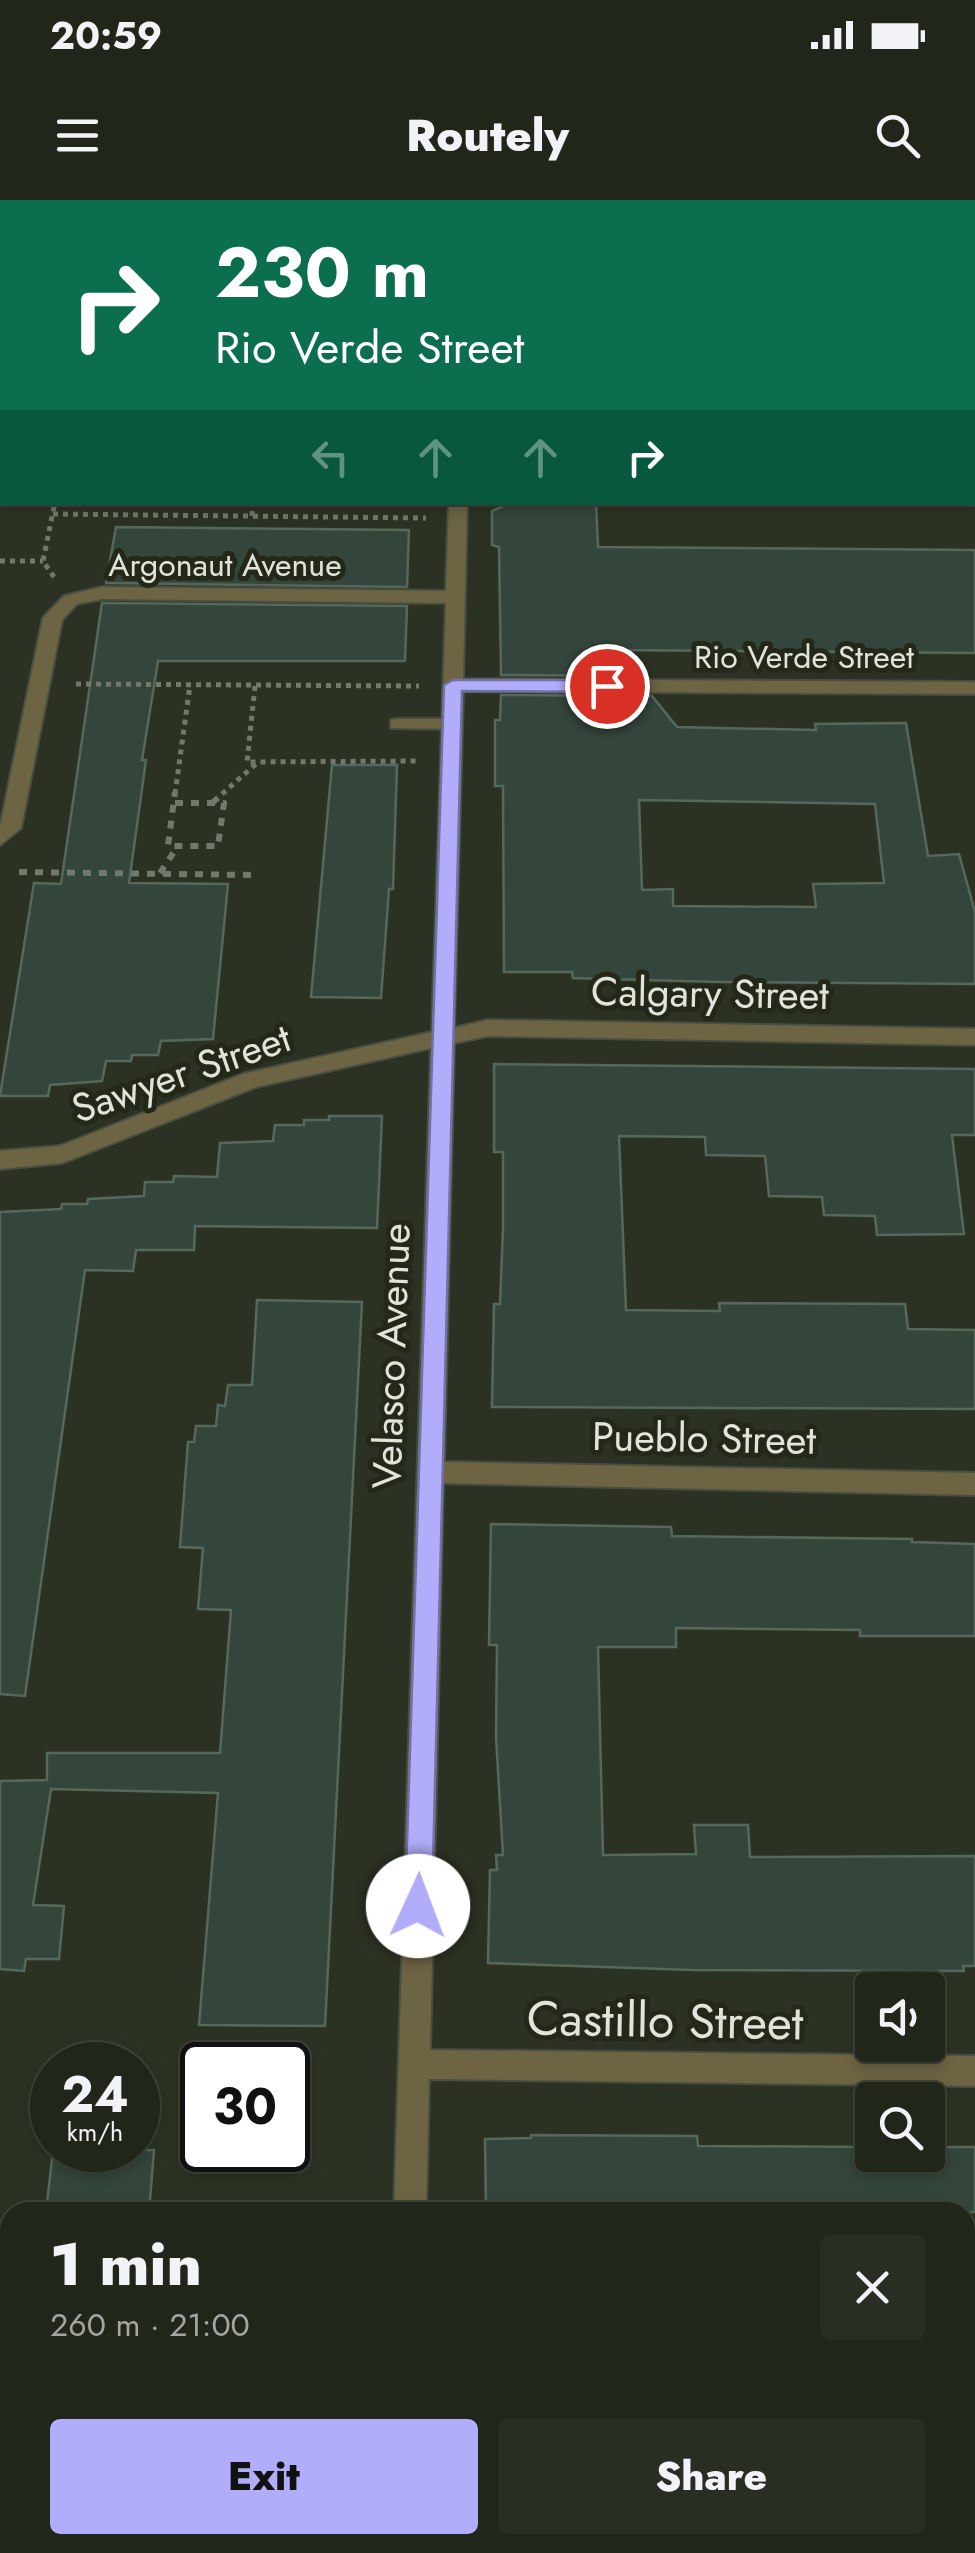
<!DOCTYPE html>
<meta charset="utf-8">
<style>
:root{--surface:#21261a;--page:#292e23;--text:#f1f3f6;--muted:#a2a5a2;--line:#3e4339;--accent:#b1adfa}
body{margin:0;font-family:Jost,sans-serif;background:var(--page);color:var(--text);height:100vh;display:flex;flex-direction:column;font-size:38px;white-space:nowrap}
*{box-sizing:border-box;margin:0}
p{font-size:32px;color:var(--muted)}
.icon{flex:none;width:55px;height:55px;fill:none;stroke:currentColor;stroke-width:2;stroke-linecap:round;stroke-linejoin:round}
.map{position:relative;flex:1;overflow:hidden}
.sheet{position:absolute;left:0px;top:2002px;width:975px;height:352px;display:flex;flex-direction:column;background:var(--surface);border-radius:30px 30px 0 0;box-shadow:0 5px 15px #0003,0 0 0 2px var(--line)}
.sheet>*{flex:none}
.banner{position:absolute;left:0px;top:0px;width:975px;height:305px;box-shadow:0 5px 15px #0003,0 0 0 2px var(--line);background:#0b6e4f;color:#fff;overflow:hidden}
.fabs{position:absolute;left:855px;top:1772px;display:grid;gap:20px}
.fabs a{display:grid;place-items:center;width:90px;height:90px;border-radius:10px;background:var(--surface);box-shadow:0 5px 15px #0003,0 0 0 2px var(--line);font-size:50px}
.speed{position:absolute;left:30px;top:1842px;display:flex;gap:20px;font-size:50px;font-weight:700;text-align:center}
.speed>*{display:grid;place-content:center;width:130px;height:130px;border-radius:50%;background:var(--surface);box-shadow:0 5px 15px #0003,0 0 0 2px var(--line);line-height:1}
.speed small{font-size:25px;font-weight:400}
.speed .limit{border:5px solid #111;border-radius:15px;background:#fff;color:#111}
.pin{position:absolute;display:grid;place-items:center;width:85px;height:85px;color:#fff;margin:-42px;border:5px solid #fff;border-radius:50%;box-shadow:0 2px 10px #0007}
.me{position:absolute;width:110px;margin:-55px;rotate:2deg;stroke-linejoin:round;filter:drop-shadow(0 0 8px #0008)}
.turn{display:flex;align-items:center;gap:35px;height:210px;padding:0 50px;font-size:45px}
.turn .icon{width:130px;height:130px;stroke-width:2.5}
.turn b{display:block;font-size:70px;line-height:85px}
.lanes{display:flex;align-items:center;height:95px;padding:0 50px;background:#0003;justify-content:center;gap:50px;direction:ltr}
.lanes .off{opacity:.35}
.round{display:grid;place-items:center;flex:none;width:105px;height:105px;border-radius:10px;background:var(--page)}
.summary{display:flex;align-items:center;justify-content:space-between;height:170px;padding:0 50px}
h1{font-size:60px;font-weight:800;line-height:75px}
.button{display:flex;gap:20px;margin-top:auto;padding:20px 50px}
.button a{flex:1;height:115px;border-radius:10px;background:var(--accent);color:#111;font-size:40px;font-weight:800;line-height:115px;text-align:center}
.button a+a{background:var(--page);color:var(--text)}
.status{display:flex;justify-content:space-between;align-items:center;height:70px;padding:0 50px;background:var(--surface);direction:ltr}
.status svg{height:28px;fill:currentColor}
header{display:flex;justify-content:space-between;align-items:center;height:130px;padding:0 50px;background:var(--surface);font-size:45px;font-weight:800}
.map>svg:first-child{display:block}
</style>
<div class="status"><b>20:59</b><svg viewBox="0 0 49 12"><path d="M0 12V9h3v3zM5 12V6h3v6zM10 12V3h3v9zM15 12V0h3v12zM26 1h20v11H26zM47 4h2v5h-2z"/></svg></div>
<header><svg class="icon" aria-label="menu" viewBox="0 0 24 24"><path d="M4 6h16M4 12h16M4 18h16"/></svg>Routely<svg class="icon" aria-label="search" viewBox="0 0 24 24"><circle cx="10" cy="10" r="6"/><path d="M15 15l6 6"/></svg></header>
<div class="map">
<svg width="975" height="2353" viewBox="0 0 975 2353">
<rect width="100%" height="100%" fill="#2c3223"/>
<g fill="#34453b" stroke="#56685c" stroke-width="2.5" fill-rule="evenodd">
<polygon points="513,302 596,302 598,347 975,350 975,453 614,450 636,476 501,475 499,347 492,345 492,311"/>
<polygon points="116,327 409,330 407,387 106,383"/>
<polygon points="102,403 407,406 405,461 158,461 142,560 146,560 129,683 228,684 213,839 161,841 158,855 132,855 131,861 106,861 102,881 50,885 48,896 0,896 34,683 61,684"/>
<path d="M501 495 652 496 677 527 816 530 815 524 906 523 928 656 959 654 975 712V784L719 782 573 778 572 772H504L503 586H495V520H500ZM639 600 875 604 884 683 813 684 816 707 673 706V689L642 690Z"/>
<polygon points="332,565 397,565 393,689 389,689 381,798 311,797"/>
<polygon points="494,864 975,869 975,935 952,935 964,1034 877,1035 875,1016 824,1015 822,997 769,996 765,956 706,955 705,937 619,936 626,1110 720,1111 719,1103 905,1104 908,1129 975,1130 975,1209 492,1207 494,1104 500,1104 503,1029 503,952 494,952"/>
<polygon points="329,916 382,916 377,1028 195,1026 194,1050 136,1050 133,1071 85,1070 25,1496 0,1494 0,1012 61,1009 62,1004 87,1004 88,999 144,996 145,982 173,982 174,976 217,977 220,943 273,941 275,925 304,925 304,920 329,920"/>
<polygon points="257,1100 362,1102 325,1826 199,1825 218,1593 51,1589 33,1705 64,1706 59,1759 26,1759 24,1771 0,1769 0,1581 47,1580 47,1553 220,1553 231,1410 198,1409 203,1348 180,1347 188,1242 194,1242 196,1226 216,1226 218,1205 225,1206 228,1185 252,1185"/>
<polygon points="491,1324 671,1327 672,1336 912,1339 912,1342 975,1344 975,1436 860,1436 860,1430 676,1428 676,1447 598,1447 603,1655 696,1654 694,1625 748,1625 750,1657 975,1656 975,1766 963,1766 964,1771 692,1770 488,1763 490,1670 497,1670 496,1655 503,1655 496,1537 497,1445 489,1445"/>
<polygon points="531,1935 697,1936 698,1946 872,1947 872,1955 928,1955 928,1947 975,1947 975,2012 486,2012 485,1939 531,1938"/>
<polygon points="53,1950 154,1950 149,2012 46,2012"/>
</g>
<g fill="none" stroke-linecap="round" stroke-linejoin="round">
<defs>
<g id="lane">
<polygon points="820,0 838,0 839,2 821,2"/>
<rect x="0" y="27" width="2" height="8"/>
<polygon points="397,519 451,519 459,524 451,529 391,528 391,520"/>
</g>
<g id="street">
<rect x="125" y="0" width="16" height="2"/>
<rect x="458" y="0" width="16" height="2"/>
<rect x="972" y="18" width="3" height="10"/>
<rect x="972" y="224" width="3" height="10"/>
<polygon points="449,302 467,302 463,479 975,482 975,494 463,491 454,828 488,820 975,829 975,845 488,836 454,843 444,1262 975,1273 975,1295 443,1283 430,1850 975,1856 975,1886 429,1879 426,2012 394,2012 431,848 256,887 62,963 0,969 0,951 60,946 243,874 432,832 446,403 102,399 77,404 62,420 21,628 0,645 0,627 43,418 64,396 102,387 446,391"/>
<rect x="384" y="2345" width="34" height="8"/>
</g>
</defs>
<use href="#lane" stroke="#494f40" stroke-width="4"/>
<use href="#street" stroke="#494f40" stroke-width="4"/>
<g stroke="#72786b" stroke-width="5" stroke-dasharray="5 5" stroke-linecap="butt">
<polyline points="53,314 426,318"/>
<polyline points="252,316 253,302"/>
<polyline points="0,361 43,361"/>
<polyline points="54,377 43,361 55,302"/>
<polyline points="76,484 419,486"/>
<polyline points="255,486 247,562 419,561"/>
<polyline points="175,594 190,485"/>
<polyline points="222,594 258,562"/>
</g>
<g stroke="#72786b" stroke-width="6" stroke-dasharray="8 8" stroke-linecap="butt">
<polyline points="175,603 224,603 218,646 168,646 175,592"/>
<polyline points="212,603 225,592"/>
<polyline points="19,672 254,675"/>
<polyline points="160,673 178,646"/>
</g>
<use href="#lane" fill="#6d6444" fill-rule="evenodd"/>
<use href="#street" fill="#6d6444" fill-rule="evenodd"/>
</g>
<polygon fill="#b1adfa" stroke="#7370a2" stroke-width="2.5" points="453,480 607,480 616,486 607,492 462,491 432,1706 428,1715 418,1718 409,1715 405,1706 444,485"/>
<g text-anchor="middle" stroke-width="10" stroke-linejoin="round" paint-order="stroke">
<g font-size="32" fill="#e0e5db" stroke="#232819">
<text x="225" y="376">Argonaut Avenue</text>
<text x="804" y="468">Rio Verde Street</text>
</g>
<g font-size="40" fill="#e0e5db" stroke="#232819">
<text transform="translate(710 793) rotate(1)" y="14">Calgary Street</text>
<text transform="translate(181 873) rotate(-19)" y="14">Sawyer Street</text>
<text transform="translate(391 1156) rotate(-88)" y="14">Velasco Avenue</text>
<text transform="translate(704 1238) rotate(1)" y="14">Pueblo Street</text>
</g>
<g font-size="48" fill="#e0e5db" stroke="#232819">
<text transform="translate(665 1820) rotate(1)" y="17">Castillo Street</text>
</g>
</g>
</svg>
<div class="fabs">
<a><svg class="icon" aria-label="sound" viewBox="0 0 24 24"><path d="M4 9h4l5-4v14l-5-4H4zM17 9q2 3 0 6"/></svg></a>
<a><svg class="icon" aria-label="search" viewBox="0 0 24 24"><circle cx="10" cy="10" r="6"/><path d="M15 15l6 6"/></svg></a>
</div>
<div class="speed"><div>24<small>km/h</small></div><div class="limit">30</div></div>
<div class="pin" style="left:607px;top:486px;background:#d93025"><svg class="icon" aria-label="arrive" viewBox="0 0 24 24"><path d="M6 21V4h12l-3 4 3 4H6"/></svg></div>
<svg class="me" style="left:418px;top:1706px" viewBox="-20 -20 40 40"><circle r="19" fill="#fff"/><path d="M0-13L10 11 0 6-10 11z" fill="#b1adfa"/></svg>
<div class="banner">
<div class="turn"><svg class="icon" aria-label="right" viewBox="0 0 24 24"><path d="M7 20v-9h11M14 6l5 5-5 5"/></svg><div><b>230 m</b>Rio Verde Street</div></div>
<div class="lanes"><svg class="icon off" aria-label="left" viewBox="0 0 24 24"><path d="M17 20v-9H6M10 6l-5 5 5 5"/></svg><svg class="icon off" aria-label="ahead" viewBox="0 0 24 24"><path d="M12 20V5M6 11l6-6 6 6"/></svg><svg class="icon off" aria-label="ahead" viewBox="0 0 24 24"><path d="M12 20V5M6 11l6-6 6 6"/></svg><svg class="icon" aria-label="right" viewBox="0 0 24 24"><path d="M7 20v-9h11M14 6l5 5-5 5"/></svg></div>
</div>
<section class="sheet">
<div class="summary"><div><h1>1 min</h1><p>260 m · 21:00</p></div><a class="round"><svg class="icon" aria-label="close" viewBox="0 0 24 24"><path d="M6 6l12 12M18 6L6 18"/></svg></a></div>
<div class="button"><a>Exit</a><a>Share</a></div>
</section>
</div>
